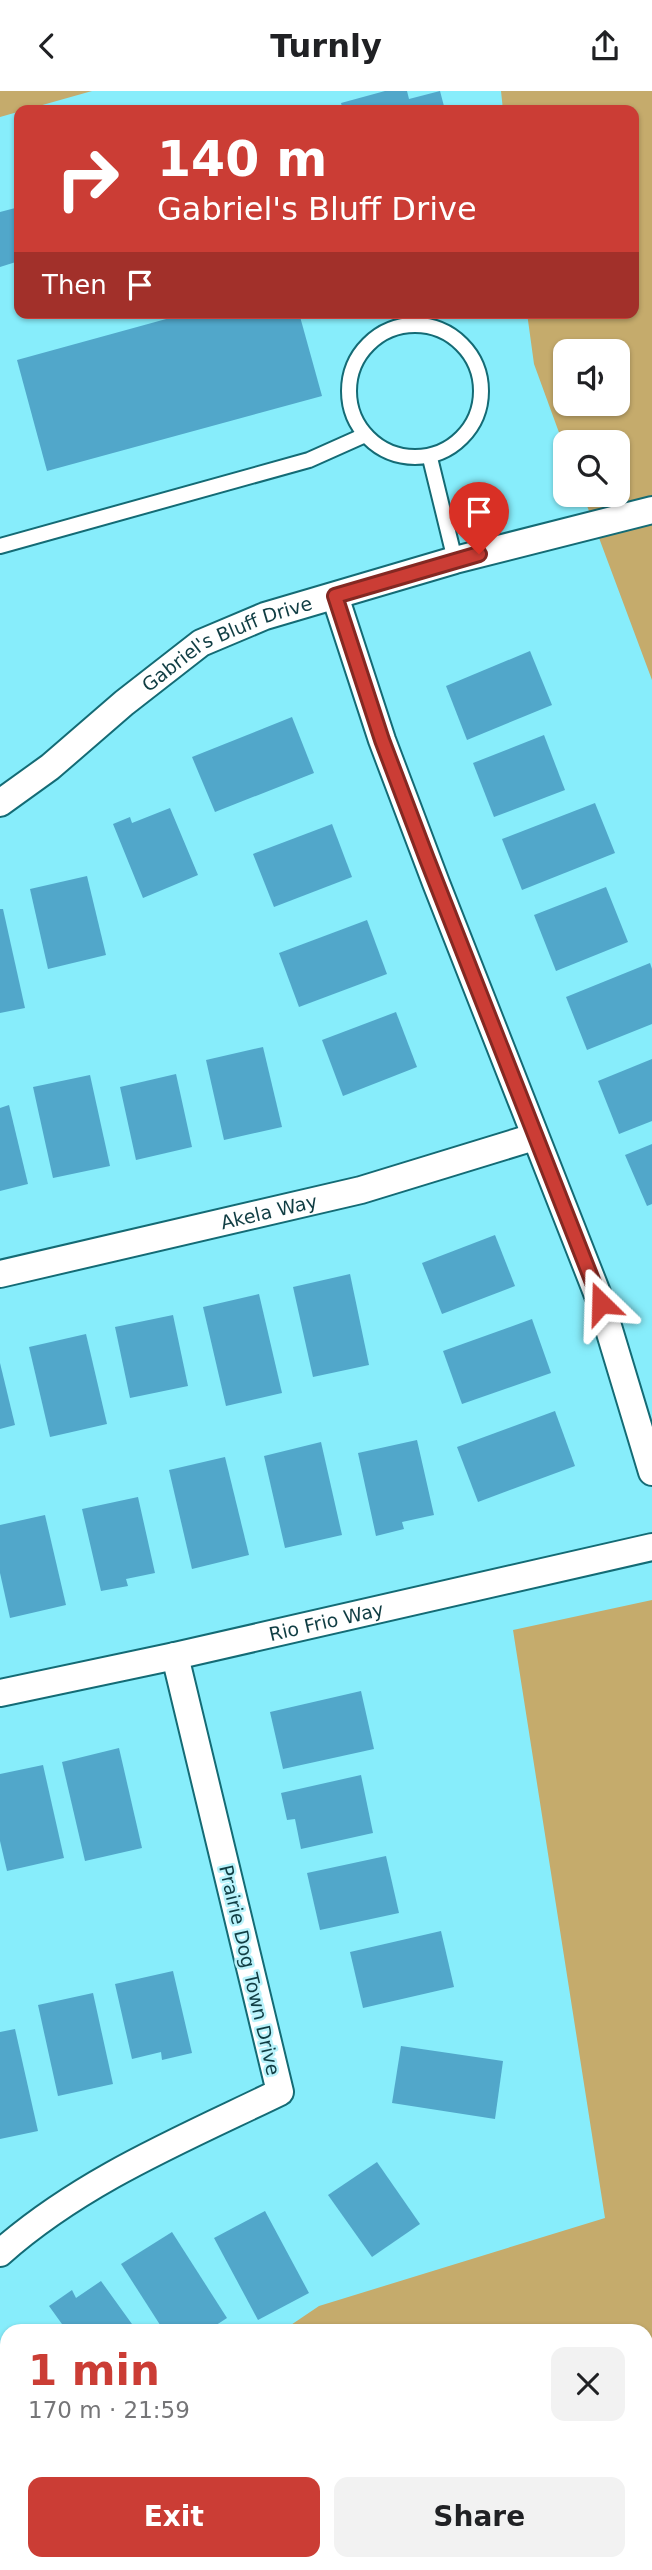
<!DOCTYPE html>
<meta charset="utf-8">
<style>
:root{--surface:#fff;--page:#f2f2f2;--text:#202124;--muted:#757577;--accent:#cb3d35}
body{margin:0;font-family:"DejaVu Sans",sans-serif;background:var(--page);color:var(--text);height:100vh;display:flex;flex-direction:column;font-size:26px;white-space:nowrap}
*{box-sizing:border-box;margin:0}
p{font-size:23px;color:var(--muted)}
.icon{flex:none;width:38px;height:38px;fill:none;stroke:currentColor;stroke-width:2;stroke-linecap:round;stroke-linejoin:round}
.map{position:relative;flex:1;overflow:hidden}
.side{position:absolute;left:0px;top:2233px;width:653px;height:247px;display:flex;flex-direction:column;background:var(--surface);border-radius:21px 21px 0 0;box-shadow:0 2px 5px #0004}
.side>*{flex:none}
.guide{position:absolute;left:14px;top:14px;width:625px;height:214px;border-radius:14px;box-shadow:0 2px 5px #0004;background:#cb3d35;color:#fff;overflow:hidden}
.tools{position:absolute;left:553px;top:248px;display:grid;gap:14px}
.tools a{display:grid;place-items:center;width:77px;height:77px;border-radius:14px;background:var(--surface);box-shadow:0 2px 5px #0004;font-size:35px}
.pin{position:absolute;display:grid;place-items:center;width:60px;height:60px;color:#fff;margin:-72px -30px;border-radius:50% 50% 50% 0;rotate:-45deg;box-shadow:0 0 7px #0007}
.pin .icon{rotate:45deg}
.me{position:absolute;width:77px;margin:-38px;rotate:338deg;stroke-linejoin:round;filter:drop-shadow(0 0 5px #0008)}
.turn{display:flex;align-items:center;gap:24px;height:147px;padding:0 28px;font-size:32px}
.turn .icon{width:91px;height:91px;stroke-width:2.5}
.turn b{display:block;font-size:49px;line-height:60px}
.then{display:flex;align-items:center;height:66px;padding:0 28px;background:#0003;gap:14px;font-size:26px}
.round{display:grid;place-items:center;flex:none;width:74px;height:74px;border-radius:14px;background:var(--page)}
.head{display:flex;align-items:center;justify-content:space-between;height:119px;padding:0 28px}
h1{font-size:42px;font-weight:600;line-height:52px;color:var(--accent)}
.primary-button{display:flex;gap:14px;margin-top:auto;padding:14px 28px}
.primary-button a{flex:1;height:80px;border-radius:14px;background:var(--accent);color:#fff;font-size:28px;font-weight:600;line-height:80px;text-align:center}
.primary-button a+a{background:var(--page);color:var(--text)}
header{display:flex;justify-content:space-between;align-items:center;height:91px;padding:0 28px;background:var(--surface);font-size:32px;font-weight:600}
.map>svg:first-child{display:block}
</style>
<header><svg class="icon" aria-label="back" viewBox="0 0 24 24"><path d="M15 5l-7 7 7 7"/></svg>Turnly<svg class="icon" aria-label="share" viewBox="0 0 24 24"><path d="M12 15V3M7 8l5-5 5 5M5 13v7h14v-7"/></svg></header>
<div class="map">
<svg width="652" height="2479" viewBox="0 0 652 2479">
<rect width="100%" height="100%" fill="#87edfb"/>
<g fill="#c5ab6c" fill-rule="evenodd">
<polygon points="0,0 92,0 0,26"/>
<path d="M501 0H652V589L583 404H618V352H565V358L534 273 527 222H634V19H503ZM565 261H618V313H565Z"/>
<polygon points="652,1509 652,2479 0,2479 0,2434 7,2429 7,2473 646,2473 646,2240 282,2240 319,2215 605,2127 513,1539"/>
</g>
<g fill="#51a7ca">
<polygon points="385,0 407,0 409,8 440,0 445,19 343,19 341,12"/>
<polygon points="19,116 19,170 0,176 0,121"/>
<polygon points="188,222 299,222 322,305 47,380 17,269"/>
<polygon points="530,560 552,614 467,649 446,595"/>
<polygon points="292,626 314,682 215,721 192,666"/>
<polygon points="544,644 565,699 494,726 473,672"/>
<polygon points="595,712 615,762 522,799 502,748"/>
<polygon points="170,717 198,784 143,807 113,733 130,726 132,732"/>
<polygon points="332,733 352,786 274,816 253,763"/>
<polygon points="87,785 106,864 48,878 30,798"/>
<polygon points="606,796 628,851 556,880 534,824"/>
<polygon points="0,818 3,818 25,917 0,922"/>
<polygon points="367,829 387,883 299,916 279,862"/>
<polygon points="650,872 652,878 652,933 587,959 566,906"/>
<polygon points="396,921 417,976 343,1005 322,949"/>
<polygon points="263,956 282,1036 224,1049 206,969"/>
<polygon points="652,968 652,1030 619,1043 598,990"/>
<polygon points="176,983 192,1056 136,1069 120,996"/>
<polygon points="90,984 110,1075 53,1087 33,996"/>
<polygon points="9,1014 28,1093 0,1100 0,1017"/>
<polygon points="652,1053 652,1113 647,1115 625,1064"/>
<polygon points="495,1144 515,1195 442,1223 422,1172"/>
<polygon points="350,1183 369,1274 313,1286 293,1196"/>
<polygon points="259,1203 282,1302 226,1315 203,1216"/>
<polygon points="173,1224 188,1295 130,1307 115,1236"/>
<polygon points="532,1228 551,1282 462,1313 443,1260"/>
<polygon points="86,1243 107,1333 50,1346 29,1256"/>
<polygon points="0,1272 15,1334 0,1338"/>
<polygon points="555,1320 575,1375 478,1411 457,1356"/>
<polygon points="417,1349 434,1424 402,1431 404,1438 376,1445 358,1362"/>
<polygon points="321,1351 342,1444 285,1457 264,1365"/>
<polygon points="225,1366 249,1464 192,1478 169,1379"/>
<polygon points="138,1406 155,1482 126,1488 128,1495 101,1500 82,1418"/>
<polygon points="45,1424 66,1514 10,1527 0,1482 0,1434"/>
<polygon points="361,1600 374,1658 283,1678 270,1621"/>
<polygon points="119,1657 142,1757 85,1770 62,1671"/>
<polygon points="43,1674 64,1767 7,1780 0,1750 0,1683"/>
<polygon points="361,1684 373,1742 301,1758 295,1728 287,1729 281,1702"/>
<polygon points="386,1765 399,1822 320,1839 307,1782"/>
<polygon points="441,1840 454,1896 363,1917 350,1861"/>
<polygon points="173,1880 192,1962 162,1969 161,1961 132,1968 115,1893"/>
<polygon points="93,1902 113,1993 58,2005 38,1914"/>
<polygon points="15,1938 38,2040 0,2048 0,1941"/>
<polygon points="401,1955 503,1970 495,2028 392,2012"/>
<polygon points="377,2071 420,2133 372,2166 328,2104"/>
<polygon points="265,2120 309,2202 258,2229 214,2147"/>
<polygon points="172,2141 227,2227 207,2240 164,2240 121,2173"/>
<polygon points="101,2190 137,2240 67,2240 49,2215 72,2199 76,2207"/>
</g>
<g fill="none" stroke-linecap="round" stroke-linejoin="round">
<defs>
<g id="lane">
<circle cx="415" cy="300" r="66"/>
<polyline points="430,367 455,469"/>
<polyline points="0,455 309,369 365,344"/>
</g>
<g id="street">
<polyline points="335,505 382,649 436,792 601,1212 652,1381"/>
<path id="s1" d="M0 712 50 676 124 612 201 552 265 525 455 469 652 419"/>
<path id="s2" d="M0 1183 361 1099 534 1046"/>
<path id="s3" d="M0 1602 175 1565 652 1456"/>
<path d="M0 2162C81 2090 183 2048 280 2001L175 1565"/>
<polyline points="0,2292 7,2300"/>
</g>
</defs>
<use href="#lane" stroke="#146b75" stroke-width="18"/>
<use href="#street" stroke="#146b75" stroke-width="30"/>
<use href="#lane" stroke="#fff" stroke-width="14"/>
<use href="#street" stroke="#fff" stroke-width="26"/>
</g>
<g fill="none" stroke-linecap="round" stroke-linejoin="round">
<defs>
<polyline id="route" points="479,463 335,505 382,649 427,768 601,1212"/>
</defs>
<use href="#route" stroke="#842822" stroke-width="18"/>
<use href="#route" stroke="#cb3d35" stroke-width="12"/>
</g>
<g text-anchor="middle" stroke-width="5" stroke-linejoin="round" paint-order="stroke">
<g font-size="19" fill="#103d43" stroke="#baf3fb">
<text dy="7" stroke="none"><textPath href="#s1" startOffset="280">Gabriel's Bluff Drive</textPath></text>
<text dy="7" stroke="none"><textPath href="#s2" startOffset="276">Akela Way</textPath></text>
<text dy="7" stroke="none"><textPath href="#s3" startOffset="334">Rio Frio Way</textPath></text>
<text transform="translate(250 1879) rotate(77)" y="7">Prairie Dog Town Drive</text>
</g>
</g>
</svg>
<div class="tools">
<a><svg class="icon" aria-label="sound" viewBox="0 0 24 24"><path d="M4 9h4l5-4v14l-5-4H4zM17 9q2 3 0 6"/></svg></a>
<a><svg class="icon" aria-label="search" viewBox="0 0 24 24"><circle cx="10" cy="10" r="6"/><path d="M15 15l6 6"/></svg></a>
</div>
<div class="pin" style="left:479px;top:463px;background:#d93025"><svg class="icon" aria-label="arrive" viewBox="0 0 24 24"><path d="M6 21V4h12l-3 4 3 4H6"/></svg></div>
<svg class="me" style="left:601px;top:1212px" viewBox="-20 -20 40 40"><path d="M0-17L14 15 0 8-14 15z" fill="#cb3d35" stroke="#fff" stroke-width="4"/></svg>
<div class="guide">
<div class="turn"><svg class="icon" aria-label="right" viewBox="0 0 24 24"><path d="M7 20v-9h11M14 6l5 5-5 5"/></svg><div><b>140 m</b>Gabriel's Bluff Drive</div></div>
<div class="then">Then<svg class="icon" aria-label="arrive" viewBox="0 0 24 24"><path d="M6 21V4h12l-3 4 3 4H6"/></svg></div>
</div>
<section class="side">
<div class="head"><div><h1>1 min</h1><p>170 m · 21:59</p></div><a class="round"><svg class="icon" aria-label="close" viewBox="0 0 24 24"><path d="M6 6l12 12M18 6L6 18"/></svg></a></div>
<div class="primary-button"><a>Exit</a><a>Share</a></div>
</section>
</div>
